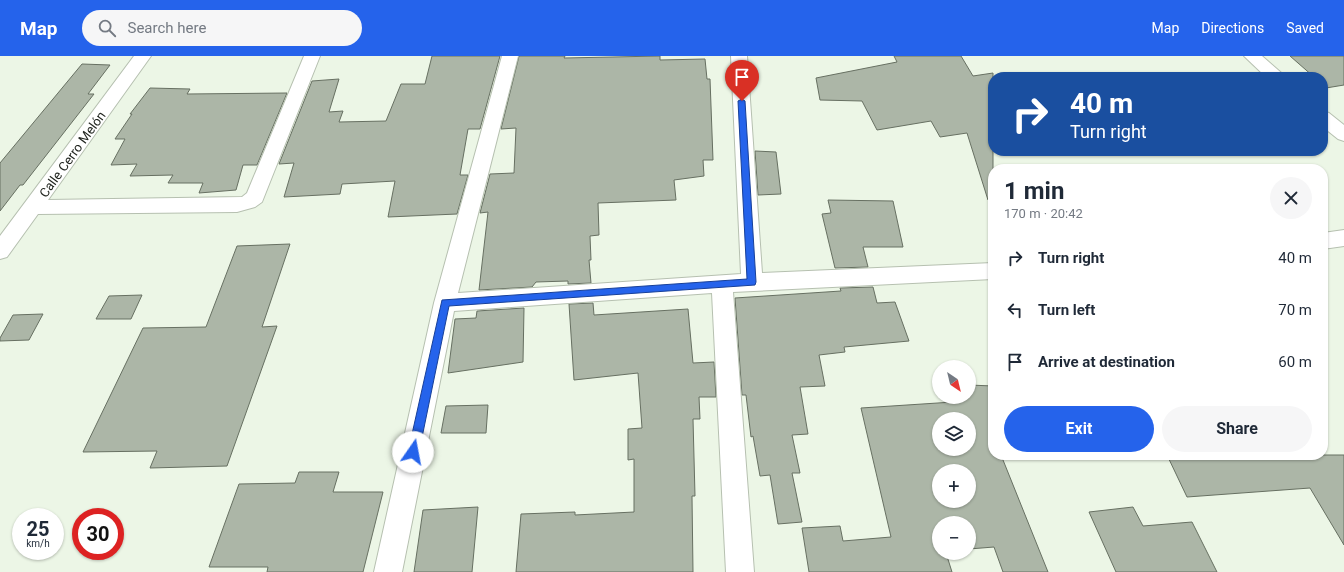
<!DOCTYPE html>
<meta charset="utf-8">
<style>
:root{--surface:#fff;--page:#f6f6f7;--text:#1f2937;--muted:#747a83;--accent:#2563eb}
body{margin:0;font-family:Roboto,sans-serif;background:var(--page);color:var(--text);height:100vh;display:flex;flex-direction:column;font-size:15px;white-space:nowrap}
*{box-sizing:border-box;margin:0}
p{font-size:13px;color:var(--muted)}
.icon{flex:none;width:22px;height:22px;fill:none;stroke:currentColor;stroke-width:2;stroke-linecap:round;stroke-linejoin:round}
.map{position:relative;flex:1;overflow:hidden}
.panel{position:absolute;left:988px;top:108px;width:340px;height:296px;display:flex;flex-direction:column;background:var(--surface);border-radius:16px;box-shadow:0 1px 3px #0004}
.panel>*{flex:none}
.guide{position:absolute;left:988px;top:16px;width:340px;height:84px;border-radius:16px;box-shadow:0 1px 3px #0004;background:#1a4fa0;color:#fff;overflow:hidden}
.needle{width:26px;rotate:145deg}
.fabs{position:absolute;left:932px;top:304px;display:grid;gap:8px}
.fabs a{display:grid;place-items:center;width:44px;height:44px;border-radius:50%;background:var(--surface);box-shadow:0 1px 3px #0004;font-size:20px}
.speed{position:absolute;left:12px;top:452px;display:flex;gap:8px;font-size:20px;font-weight:700;text-align:center}
.speed>*{display:grid;place-content:center;width:52px;height:52px;border-radius:50%;background:var(--surface);box-shadow:0 1px 3px #0004;line-height:1}
.speed small{font-size:10px;font-weight:400}
.speed .limit{border:6px solid #d22;background:#fff;color:#111}
.pin{position:absolute;display:grid;place-items:center;width:34px;height:34px;color:#fff;margin:-41px -17px;border-radius:50% 50% 50% 0;rotate:-45deg;box-shadow:0 0 4px #0007}
.pin .icon{rotate:45deg}
.me{position:absolute;width:44px;margin:-22px;rotate:12deg;stroke-linejoin:round;filter:drop-shadow(0 0 3px #0008)}
.turn{display:flex;align-items:center;gap:14px;height:84px;padding:0 16px;font-size:18px}
.turn .icon{width:52px;height:52px;stroke-width:2.5}
.turn b{display:block;font-size:28px;line-height:34px}
.round{display:grid;place-items:center;flex:none;width:42px;height:42px;border-radius:21px;background:var(--page)}
.headline{display:flex;align-items:center;justify-content:space-between;height:68px;padding:0 16px}
h1{font-size:24px;font-weight:700;line-height:30px}
.button{display:flex;gap:8px;margin-top:auto;padding:8px 16px}
.button a{flex:1;height:46px;border-radius:24px;background:var(--accent);color:#fff;font-size:16px;font-weight:700;line-height:46px;text-align:center}
.button a+a{background:var(--page);color:var(--text)}
ul{padding:0;list-style:none}
li{display:flex;align-items:center;gap:12px;height:52px;padding:0 16px}
li div{flex:1}
li b{display:block;font-size:15px}
li em{font-style:normal}
header{display:flex;align-items:center;gap:24px;box-sizing:border-box;height:56px;padding:0 20px;background:var(--accent);color:#fff}
header strong{font-size:19px}
nav{display:flex;gap:22px;margin-inline-start:auto;font-size:14px}
.search{width:280px;height:36px;background:var(--page);display:flex;align-items:center;gap:10px;box-sizing:border-box;padding:0 14px;border-radius:22px;color:var(--muted);font-size:15px}
.map>svg:first-child{display:block}
</style>
<header>
<strong>Map</strong>
<div class="search"><svg class="icon" aria-label="search" viewBox="0 0 24 24"><circle cx="10" cy="10" r="6"/><path d="M15 15l6 6"/></svg>Search here</div>
<nav><a>Map</a><a>Directions</a><a>Saved</a></nav>
</header>
<div class="map">
<svg width="1344" height="516" viewBox="0 0 1344 516">
<rect width="100%" height="100%" fill="#ecf6e6"/>
<g fill="#acb6a7" stroke="#677062" fill-rule="evenodd">
<polygon points="432,0 500,0 480,73 468,73 460,119 468,119 457,158 388,161 395,125 342,128 340,138 284,141 294,107 279,108 312,25 339,23 329,56 343,55 339,66 386,65 401,28 425,28"/>
<polygon points="519,0 565,0 564,2 660,0 660,4 705,3 707,23 710,23 713,104 703,104 704,120 674,124 676,144 598,147 599,179 590,180 591,204 589,204 591,227 568,228 568,225 536,226 532,231 479,234 488,156 480,157 490,118 514,117 516,72 501,73"/>
<polygon points="894,0 961,0 973,20 993,17 993,143 988,144 967,77 940,81 931,65 877,74 862,45 820,44 816,22 897,6"/>
<polygon points="1290,0 1344,0 1344,29 1326,32 1323,29 1323,21 1314,21"/>
<polygon points="82,8 110,9 88,38 94,38 23,129 20,129 0,155 0,107"/>
<polygon points="150,32 190,33 187,38 287,37 257,109 243,109 236,134 199,137 203,127 168,127 173,119 130,120 137,108 111,109 125,83 115,83 132,58 130,58"/>
<polygon points="755,95 776,96 781,138 758,139"/>
<polygon points="828,144 893,145 903,191 863,191 868,211 835,212 822,158 831,157"/>
<polygon points="290,188 262,271 277,270 227,410 150,412 157,395 83,396 143,272 206,271 237,190"/>
<polygon points="873,231 877,247 895,246 909,285 844,291 845,296 819,299 825,330 800,331 808,378 792,379 800,417 792,417 802,466 778,468 770,419 760,420 753,380 751,381 746,339 742,339 735,242 841,235 840,232"/>
<polygon points="142,239 131,263 96,263 109,240"/>
<polygon points="593,247 594,259 688,253 693,307 714,306 716,341 699,341 700,363 693,363 695,440 692,440 693,516 516,516 521,458 575,456 575,459 634,456 634,403 628,404 628,373 642,372 638,317 574,324 569,248"/>
<polygon points="524,252 523,306 448,317 455,263 476,262 477,255"/>
<polygon points="43,258 29,284 0,285 0,282 13,259"/>
<path d="M969 329 993 330V399H1001L1048 516H1003L994 491 969 493V467H939V497H946L952 516H809L802 472 840 470 843 485 891 481 861 352 953 346 952 341H969ZM939 363H969V393H939ZM939 415H969V445H939Z"/>
<polygon points="488,349 486,377 441,377 446,350"/>
<polygon points="1167,399 1344,399 1344,489 1310,432 1187,441"/>
<polygon points="299,416 339,416 333,436 383,436 363,516 267,516 268,511 209,511 239,428 295,427"/>
<polygon points="478,451 472,516 414,516 423,454"/>
<polygon points="1133,451 1143,470 1192,466 1217,516 1116,516 1089,456"/>
</g>
<g fill="none" stroke-linecap="round" stroke-linejoin="round">
<defs>
<g id="minor">
<polygon points="134,0 151,0 48,144 242,141 247,137 304,0 320,0 262,146 255,151 237,156 38,158 7,201 0,203 0,180"/>
<polygon points="502,0 518,0 458,237 741,218 731,0 747,0 762,217 993,207 993,223 733,236 754,516 726,516 712,237 454,255 402,516 374,516 434,247"/>
<polygon points="1244,0 1262,0 1286,21 1266,21"/>
<polygon points="1323,55 1329,57 1344,69 1344,85 1338,83 1323,71"/>
<polygon points="1344,174 1344,190 1323,193 1323,177"/>
</g>
</defs>
<use href="#minor" stroke="#b6c0b0" stroke-width="2"/>
<use href="#minor" fill="#fff" fill-rule="evenodd"/>
</g>
<polygon fill="#2563eb" stroke="#184099" points="742,43 745,45 756,226 755,229 449,250 419,396 417,400 413,401 410,400 408,396 442,244 747,223 738,45"/>
<g text-anchor="middle" stroke-width="3" stroke-linejoin="round" paint-order="stroke">
<g font-size="13" fill="#222620" stroke="#fff">
<text transform="translate(72 98) rotate(-54)" y="5">Calle Cerro Melón</text>
</g>
</g>
</svg>
<div class="fabs">
<a><svg class="needle" viewBox="-14 -14 28 28"><path d="M0-13l5 13h-10z" fill="#e53935"/><path d="M0 13l5-13h-10z" fill="#747a83"/></svg></a>
<a><svg class="icon" aria-label="layers" viewBox="0 0 24 24"><path d="M12 4l9 5-9 5-9-5zM3 14l9 5 9-5"/></svg></a>
<a>+</a>
<a>−</a>
</div>
<div class="speed"><div>25<small>km/h</small></div><div class="limit">30</div></div>
<div class="pin" style="left:742px;top:45px;background:#d93025"><svg class="icon" aria-label="arrive" viewBox="0 0 24 24"><path d="M6 21V4h12l-3 4 3 4H6"/></svg></div>
<svg class="me" style="left:413px;top:396px" viewBox="-20 -20 40 40"><circle r="19" fill="#fff"/><path d="M0-13L10 11 0 6-10 11z" fill="#2563eb"/></svg>
<div class="guide">
<div class="turn"><svg class="icon" aria-label="right" viewBox="0 0 24 24"><path d="M7 20v-9h11M14 6l5 5-5 5"/></svg><div><b>40 m</b>Turn right</div></div>
</div>
<section class="panel">
<div class="headline"><div><h1>1 min</h1><p>170 m · 20:42</p></div><a class="round"><svg class="icon" aria-label="close" viewBox="0 0 24 24"><path d="M6 6l12 12M18 6L6 18"/></svg></a></div>
<ul>
<li><svg class="icon" aria-label="right" viewBox="0 0 24 24"><path d="M7 20v-9h11M14 6l5 5-5 5"/></svg><div><b>Turn right</b></div><em>40 m</em></li>
<li><svg class="icon" aria-label="left" viewBox="0 0 24 24"><path d="M17 20v-9H6M10 6l-5 5 5 5"/></svg><div><b>Turn left</b></div><em>70 m</em></li>
<li><svg class="icon" aria-label="arrive" viewBox="0 0 24 24"><path d="M6 21V4h12l-3 4 3 4H6"/></svg><div><b>Arrive at destination</b></div><em>60 m</em></li>
</ul>
<div class="button"><a>Exit</a><a>Share</a></div>
</section>
</div>
